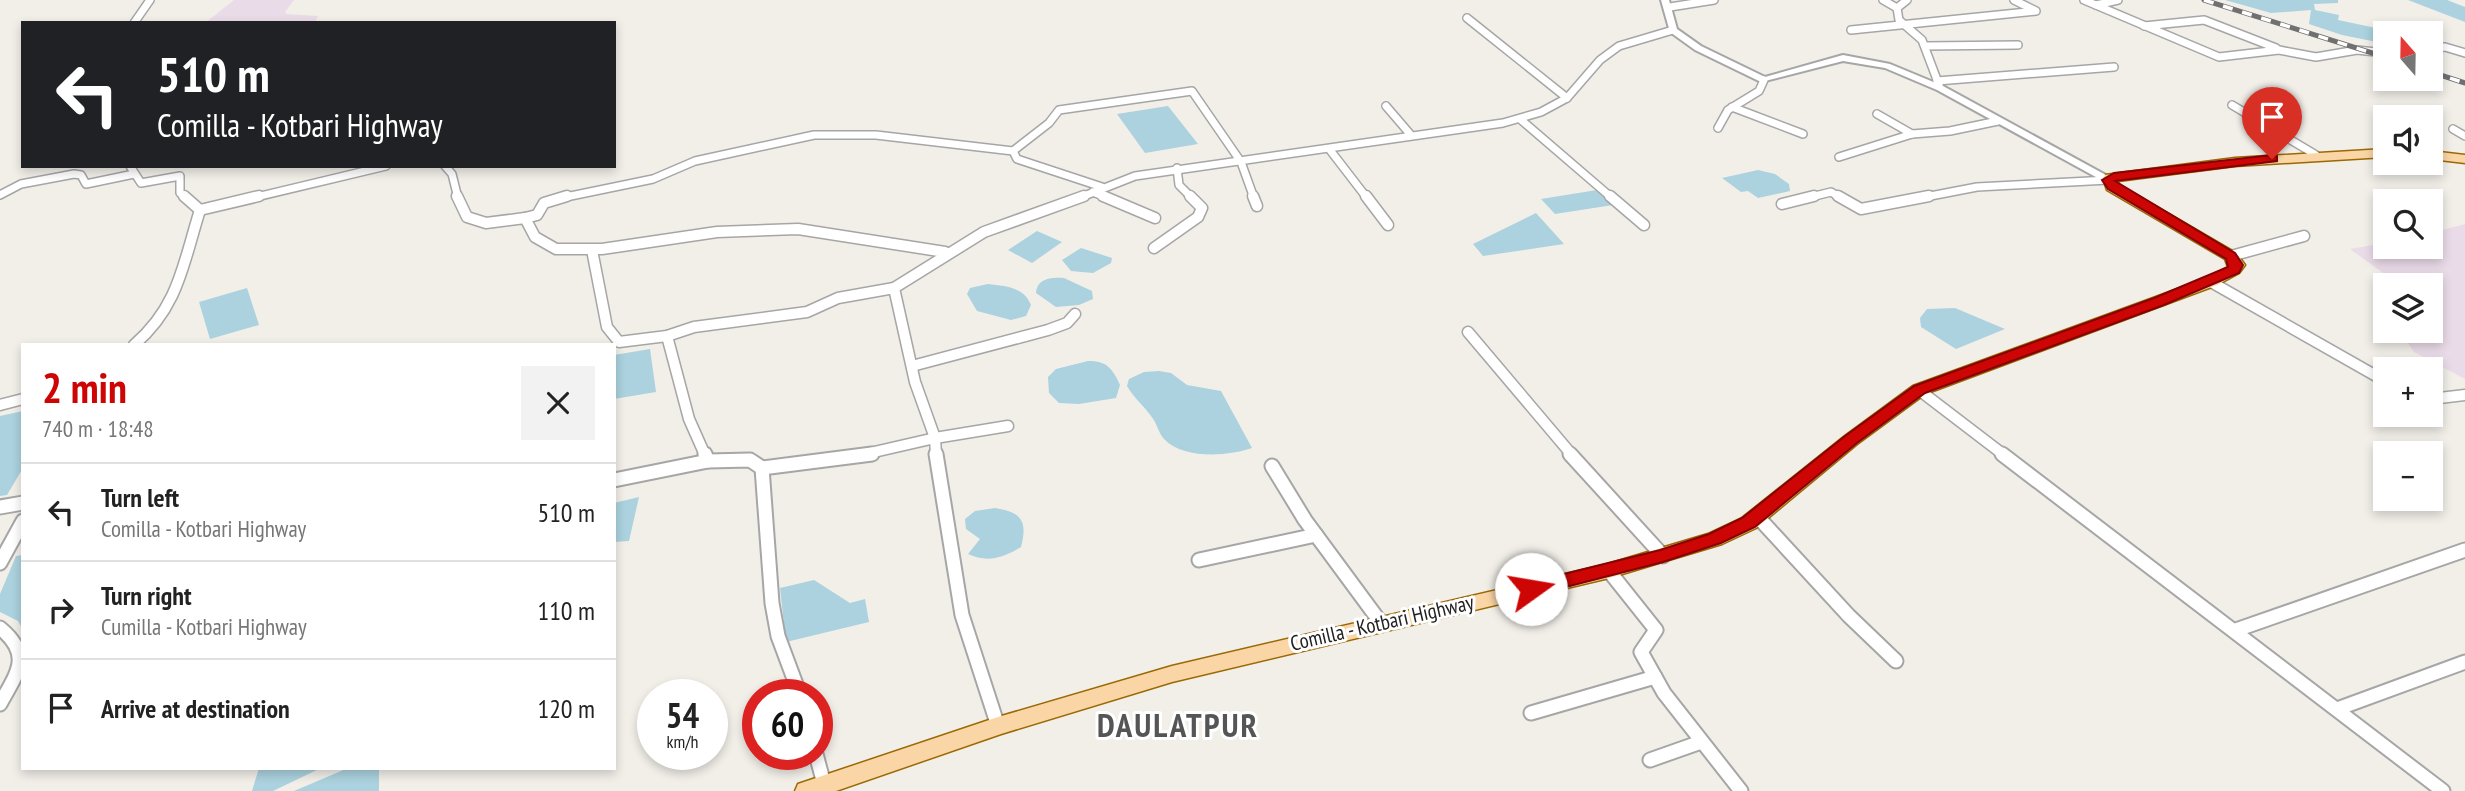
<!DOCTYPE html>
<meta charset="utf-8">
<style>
:root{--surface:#fff;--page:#f2f2f2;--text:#222;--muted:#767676;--line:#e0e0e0;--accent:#ce0505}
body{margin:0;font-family:"PT Sans Narrow",sans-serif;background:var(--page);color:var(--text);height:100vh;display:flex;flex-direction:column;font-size:26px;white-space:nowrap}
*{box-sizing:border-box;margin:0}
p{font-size:23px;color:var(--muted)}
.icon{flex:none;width:38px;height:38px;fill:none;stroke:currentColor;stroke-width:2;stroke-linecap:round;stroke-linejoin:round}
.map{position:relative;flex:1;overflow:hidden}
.drawer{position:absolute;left:21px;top:343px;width:595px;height:427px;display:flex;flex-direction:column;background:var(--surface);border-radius:0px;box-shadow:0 4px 10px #0003}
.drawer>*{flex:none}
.top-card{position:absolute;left:21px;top:21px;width:595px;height:147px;border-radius:0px;box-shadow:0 4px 10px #0003;background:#202124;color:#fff;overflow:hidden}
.needle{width:46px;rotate:340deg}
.controls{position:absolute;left:2373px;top:21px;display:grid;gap:14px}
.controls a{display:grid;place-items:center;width:70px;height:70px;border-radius:0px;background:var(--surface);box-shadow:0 4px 10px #0003;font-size:35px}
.speed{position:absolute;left:637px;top:679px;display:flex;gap:14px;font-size:35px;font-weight:700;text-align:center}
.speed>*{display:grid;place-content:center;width:91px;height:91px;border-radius:50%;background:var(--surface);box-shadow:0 4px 10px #0003;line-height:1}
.speed small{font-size:18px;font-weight:400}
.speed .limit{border:10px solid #d22;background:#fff;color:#111}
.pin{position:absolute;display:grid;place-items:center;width:60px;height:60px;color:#fff;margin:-72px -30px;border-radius:50% 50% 50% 0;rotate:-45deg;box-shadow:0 0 7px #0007}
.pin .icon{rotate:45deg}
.me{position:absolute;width:77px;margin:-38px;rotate:77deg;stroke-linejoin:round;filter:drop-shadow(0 0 5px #0008)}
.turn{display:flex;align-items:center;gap:24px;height:147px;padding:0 21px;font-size:32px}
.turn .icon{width:91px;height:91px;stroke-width:2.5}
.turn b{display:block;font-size:49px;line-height:60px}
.round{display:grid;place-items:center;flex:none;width:74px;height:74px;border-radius:0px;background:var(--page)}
.head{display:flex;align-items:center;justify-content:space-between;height:119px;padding:0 21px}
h1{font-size:42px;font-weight:800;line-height:52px;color:var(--accent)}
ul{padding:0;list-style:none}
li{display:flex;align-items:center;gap:21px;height:98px;padding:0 21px;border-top:2px solid var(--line)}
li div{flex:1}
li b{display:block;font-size:26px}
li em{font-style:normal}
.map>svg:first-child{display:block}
</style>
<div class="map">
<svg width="2465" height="791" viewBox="0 0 2465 791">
<rect width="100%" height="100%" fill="#f2efe9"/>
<g fill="#eadbe8">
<polygon points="234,0 294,0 285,12 287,14 318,16 315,23 205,23"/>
<polygon points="2465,224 2465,379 2414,352 2401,333 2403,331 2431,331 2431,285 2400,285 2350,249 2385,243 2385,247 2431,247 2431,233"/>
</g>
<g fill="#abd2de">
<polygon points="2225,0 2338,0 2338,3 2314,4 2315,10 2339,15 2338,20 2376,28 2377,42 2342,35 2309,24 2311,10 2271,13"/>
<polygon points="2408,0 2447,0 2465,7 2465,22"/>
<polygon points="1168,106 1198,144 1145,153 1117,114"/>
<polygon points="1758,170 1775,174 1789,184 1790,191 1758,198 1748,191 1741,192 1722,178"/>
<polygon points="1597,190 1613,205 1555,214 1541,199"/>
<polygon points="1536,213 1564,244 1483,256 1473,244"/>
<polygon points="1037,231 1062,242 1032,263 1008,250"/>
<polygon points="1081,248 1112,258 1111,263 1093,273 1071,271 1062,260"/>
<path d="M1064 278 1092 291 1093 299 1079 305 1056 307 1036 293C1037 278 1052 277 1064 278Z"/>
<path d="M988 284C1006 286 1024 287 1031 305L1026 316 1011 320 977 311 967 294 970 288Z"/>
<polygon points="247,288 259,325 210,339 199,302"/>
<polygon points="1955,308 2005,329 1956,349 1921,327 1920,318 1927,309"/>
<polygon points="650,349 656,392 614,399 614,355"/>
<path d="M1088 361C1107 361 1112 368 1120 385L1116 398 1079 404 1059 403 1049 393 1048 377 1056 369Z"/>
<path d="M1159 371 1171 373 1187 385 1221 391 1252 448C1229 456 1184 460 1164 439 1158 432 1157 423 1151 416 1143 405 1134 398 1127 386L1129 379 1144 372Z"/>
<polygon points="23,411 23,468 7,495 0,496 0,416"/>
<polygon points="639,497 629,541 614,542 614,503"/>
<path d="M995 508C1021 512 1028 520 1021 547 1003 558 987 563 968 554L980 539 966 529 965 519 975 511Z"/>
<polygon points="23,555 23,630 18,621 0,612 0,594 16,556"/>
<polygon points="814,580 850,603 865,599 869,622 786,642 780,588"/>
<polygon points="259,768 321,768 273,791 252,791"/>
<polygon points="348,768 379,768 379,791 294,791"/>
</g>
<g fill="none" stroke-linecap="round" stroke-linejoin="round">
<defs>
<g id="minor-far2">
<polyline points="1883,0 1897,8"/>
<polyline points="1907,0 1897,8 1899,20 1922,40 1939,85"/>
<polyline points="2084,0 2219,57 2279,50 2316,57 2357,50 2385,53"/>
<polyline points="2096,5 2118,0"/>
<polyline points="1670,7 1714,0"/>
<polyline points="1467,18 1567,98"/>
<polyline points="134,23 150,0"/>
<polyline points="2144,26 2204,20 2276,48"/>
<polyline points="1851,30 2036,11 2014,0"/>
<polyline points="1925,46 2018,45"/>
<polyline points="2431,48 2445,47 2465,53"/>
<polyline points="1937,81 2114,67"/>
<polyline points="2232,105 2316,155"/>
<polyline points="1386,106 1410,134"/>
<polyline points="1732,107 1803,134"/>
<polyline points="1877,114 1912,134"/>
<polyline points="1520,119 1612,198"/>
<polyline points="1718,128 1728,110 1759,91 1764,80"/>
<polyline points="2453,129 2465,136"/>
<polyline points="1330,150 1367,198"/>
<polyline points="1013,151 1049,123 1059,110 1192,91 1241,162 1254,198"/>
<polyline points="1839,157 1912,134 1950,131 1998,121"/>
<polyline points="130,166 141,183 180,176 180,193 186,198"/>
<polyline points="445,166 452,174 458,198"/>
<polyline points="1177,168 1179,185 1192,198"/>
<polyline points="1093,192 1107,198"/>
<polyline points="0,195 21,184 74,174 81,175 86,184 134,174"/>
<polyline points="252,198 386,166"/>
<polyline points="561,198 653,179 695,161 814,135 876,135 1013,151 1017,159 1102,187"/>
<polyline points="1079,198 1135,176 1503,123 1541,112 1567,98 1600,60 1619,46 1673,30"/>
<polyline points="1807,198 1831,192 1841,198"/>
<polyline points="1920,198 1977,187 2109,180"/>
</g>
<g id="minor-far1">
<polyline points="457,196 467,217 486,223 525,218 535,237 556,249 602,249 717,232 798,229 945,252"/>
<polyline points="1103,196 1155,218"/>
<polyline points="1253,196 1257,206"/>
<polyline points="1366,196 1388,225"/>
<polyline points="1610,196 1644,225"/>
<polyline points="1838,196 1861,209 1929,196"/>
<polyline points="1782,204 1814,196"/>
<polyline points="200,210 259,196"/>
<polyline points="525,218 537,215 544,203 567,196"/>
<polyline points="1154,248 1198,217 1202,208 1190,196"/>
<polyline points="592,250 607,327 619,342 667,336 694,327 807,312 838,298 894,288"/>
<polyline points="2231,256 2304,236"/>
<polyline points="2211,282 2385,381"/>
<polyline points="1468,332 1572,455"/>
<polyline points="667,336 689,419 705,455"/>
<path d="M134 345C179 306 183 264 200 210L184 196"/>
<polyline points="912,366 1048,330 1067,323 1075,314"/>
<polyline points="1919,390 2004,455"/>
<polyline points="2431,399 2465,395"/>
<polyline points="0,405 23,399"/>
<polyline points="861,455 935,438 1008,426"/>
<polyline points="936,455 935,438 915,382 894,288 984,232 1084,196"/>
</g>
<g id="minor">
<polyline points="705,454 708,461 750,460 762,468 872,454"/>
<polyline points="936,454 962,615 998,726"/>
<polyline points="1570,454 1663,556"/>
<polyline points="2002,454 2443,791"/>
<polyline points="1272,466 1305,520 1381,623"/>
<polyline points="762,468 772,603 778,636 800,695"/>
<polyline points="614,480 708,461"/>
<polyline points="0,507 23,503"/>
<polyline points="1757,516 1849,616 1896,661"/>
<polyline points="1199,560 1316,535"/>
<polyline points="0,563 23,521"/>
<polyline points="1609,571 1656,630 1641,652 1664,693 1741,791"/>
<path d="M0 628C33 655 17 673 0 704"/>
<polyline points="2236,630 2465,550"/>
<polyline points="2337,709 2465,662"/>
<polyline points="1531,713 1655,677"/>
<polyline points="816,754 824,784"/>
<polyline points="1650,760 1701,742"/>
</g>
<polygon id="tertiary" points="1661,0 1669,0 1677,29 1701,46 1765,77 1843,55 1890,64 1943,86 2115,180 2109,183 2105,182 1937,90 1885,68 1843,61 1761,82 1695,50 1670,32"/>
<g id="primary">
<polygon points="2385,149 2385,157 2235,166 2118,181 2119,185 2236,253 2245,265 2239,273 2217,285 1925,394 1857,444 1756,528 1722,544 1609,578 1172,682 1001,734 836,791 795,791 798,784 998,717 1172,666 1608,564 1708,534 1742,518 1845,436 1913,386 2205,279 2228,267 2225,259 2107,190 2103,178 2105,175 2235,158"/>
<polygon points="2431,151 2465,155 2465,163 2431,159"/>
</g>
</defs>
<use href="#minor-far2" stroke="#a6a6a6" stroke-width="10"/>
<use href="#minor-far1" stroke="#a6a6a6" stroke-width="13"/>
<use href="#minor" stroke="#a6a6a6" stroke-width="17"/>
<use href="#tertiary" stroke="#a6a6a6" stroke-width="4"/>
<use href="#primary" stroke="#9b6904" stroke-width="3"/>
<use href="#minor-far2" stroke="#fff" stroke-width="7"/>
<use href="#minor-far1" stroke="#fff" stroke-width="10"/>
<use href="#minor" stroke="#fff" stroke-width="13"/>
<use href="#tertiary" fill="#fff" fill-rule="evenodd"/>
<use href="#primary" fill="#fad5a6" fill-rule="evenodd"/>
<defs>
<g id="rail">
<polyline points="2204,0 2385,57"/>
<polyline points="2431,72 2465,83"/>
</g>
</defs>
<use href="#rail" stroke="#707070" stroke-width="5"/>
<use href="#rail" stroke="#fff" stroke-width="3.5" stroke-dasharray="10" stroke-linecap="butt"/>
</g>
<polygon fill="#ce0505" stroke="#860303" stroke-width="2" points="2272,155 2277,156 2277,161 2115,181 2235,253 2243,265 2239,273 2164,305 1925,393 1857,443 1755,527 1721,543 1663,562 1531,596 1524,594 1521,589 1524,584 1660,550 1709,534 1742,518 1845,436 1914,386 2154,298 2228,267 2226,259 2108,189 2102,180 2114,173"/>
<g text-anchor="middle" stroke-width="6" stroke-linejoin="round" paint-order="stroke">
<g font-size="21" fill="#222" stroke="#fff">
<text transform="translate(1382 623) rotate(-13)" y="7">Comilla - Kotbari Highway</text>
</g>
<g font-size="33" font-weight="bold" letter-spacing="2" fill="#555" stroke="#fff">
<text x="1178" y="737">DAULATPUR</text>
</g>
</g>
</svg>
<div class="controls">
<a><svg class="needle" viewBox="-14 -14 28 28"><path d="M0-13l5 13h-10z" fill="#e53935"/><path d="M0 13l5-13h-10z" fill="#767676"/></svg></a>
<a><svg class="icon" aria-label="sound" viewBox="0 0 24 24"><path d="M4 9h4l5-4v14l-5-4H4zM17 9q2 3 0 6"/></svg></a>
<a><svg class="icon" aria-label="search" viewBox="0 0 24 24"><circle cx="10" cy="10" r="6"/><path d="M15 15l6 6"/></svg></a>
<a><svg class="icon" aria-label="layers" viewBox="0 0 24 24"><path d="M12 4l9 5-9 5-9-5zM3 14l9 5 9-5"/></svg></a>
<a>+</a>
<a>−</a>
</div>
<div class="speed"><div>54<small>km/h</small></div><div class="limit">60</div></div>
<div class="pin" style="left:2272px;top:159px;background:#d93025"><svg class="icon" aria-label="arrive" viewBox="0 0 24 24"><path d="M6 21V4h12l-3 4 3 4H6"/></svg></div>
<svg class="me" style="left:1531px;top:589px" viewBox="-20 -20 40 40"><circle r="19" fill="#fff"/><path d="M0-13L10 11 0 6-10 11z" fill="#ce0505"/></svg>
<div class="top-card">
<div class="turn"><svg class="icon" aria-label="left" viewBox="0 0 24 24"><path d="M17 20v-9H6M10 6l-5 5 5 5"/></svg><div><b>510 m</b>Comilla - Kotbari Highway</div></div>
</div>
<section class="drawer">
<div class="head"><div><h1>2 min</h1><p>740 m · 18:48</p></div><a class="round"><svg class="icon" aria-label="close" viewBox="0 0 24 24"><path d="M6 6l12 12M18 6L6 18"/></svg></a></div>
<ul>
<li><svg class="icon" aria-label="left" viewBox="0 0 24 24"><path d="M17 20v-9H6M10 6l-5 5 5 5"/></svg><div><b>Turn left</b><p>Comilla - Kotbari Highway</p></div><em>510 m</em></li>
<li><svg class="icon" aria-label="right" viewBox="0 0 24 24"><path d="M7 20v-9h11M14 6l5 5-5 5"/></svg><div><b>Turn right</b><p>Cumilla - Kotbari Highway</p></div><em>110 m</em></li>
<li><svg class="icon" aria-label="arrive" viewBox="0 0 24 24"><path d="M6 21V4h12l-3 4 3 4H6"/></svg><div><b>Arrive at destination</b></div><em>120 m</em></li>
</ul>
</section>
</div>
